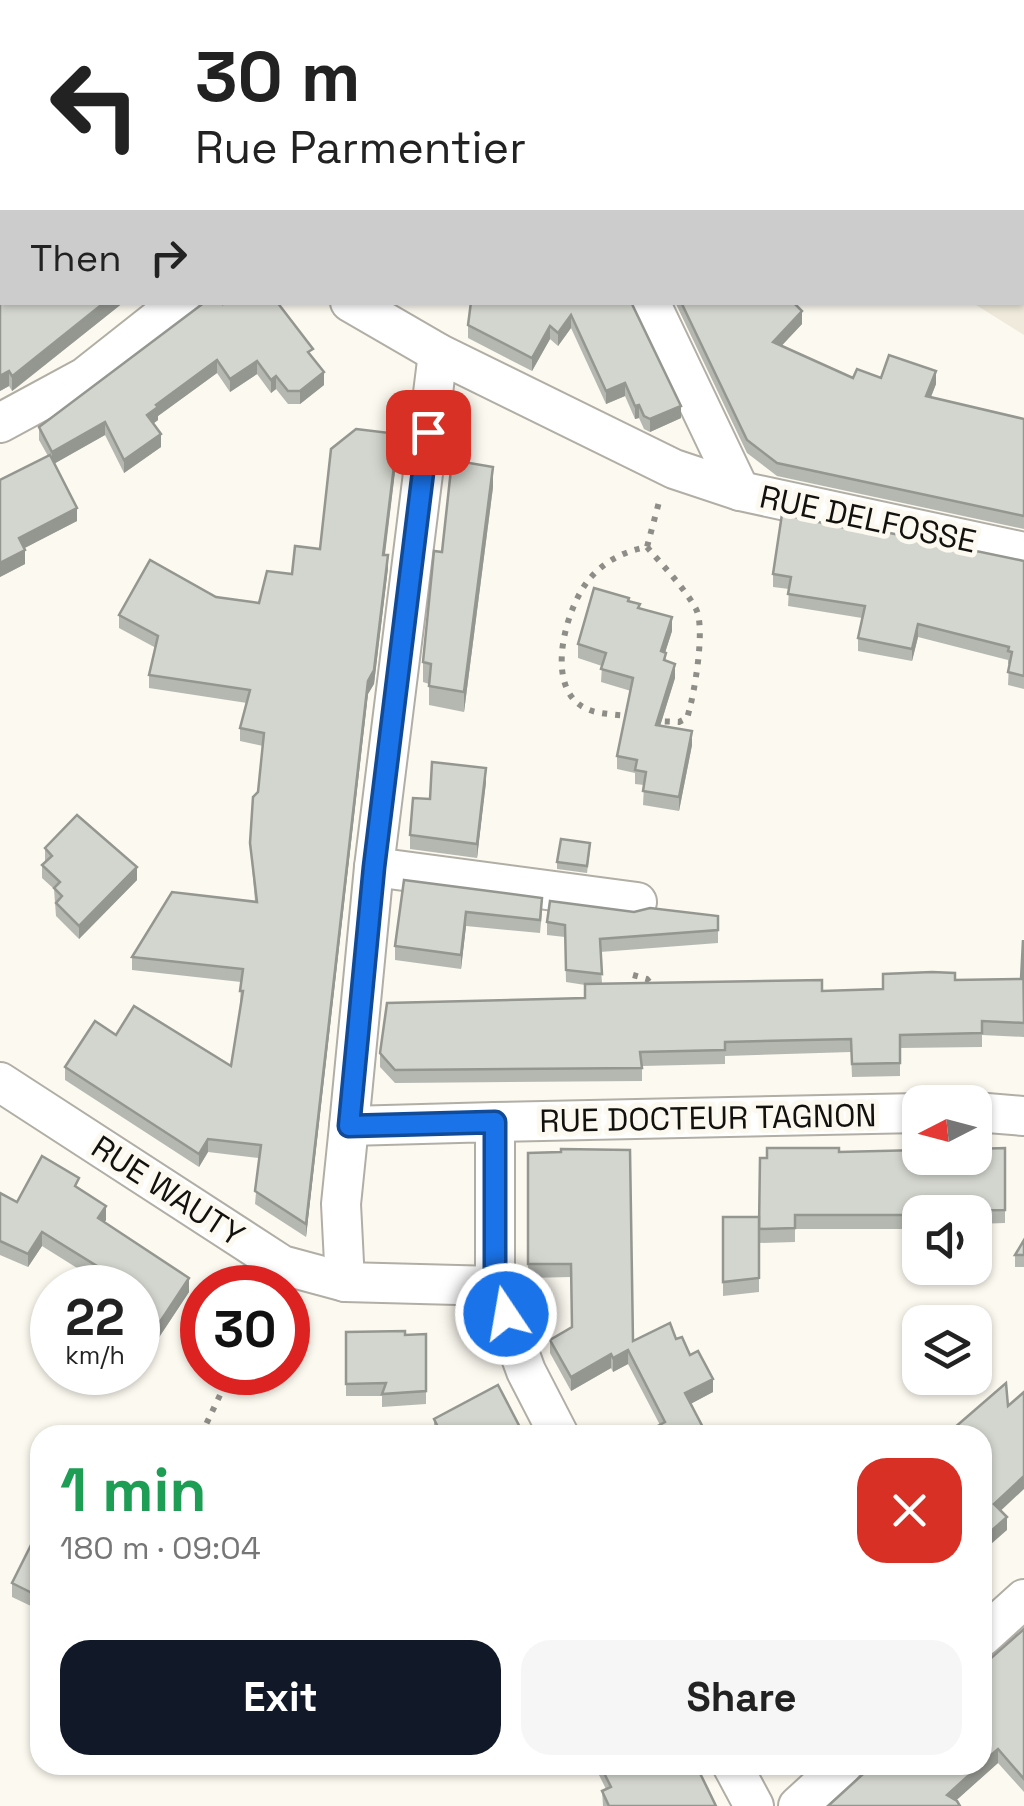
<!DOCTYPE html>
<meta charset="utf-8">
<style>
:root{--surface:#fff;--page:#f6f6f6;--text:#222;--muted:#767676;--accent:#111827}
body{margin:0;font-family:"Space Grotesk",sans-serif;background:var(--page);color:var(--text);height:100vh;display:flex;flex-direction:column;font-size:38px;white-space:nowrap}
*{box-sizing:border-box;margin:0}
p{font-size:32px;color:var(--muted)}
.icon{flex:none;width:55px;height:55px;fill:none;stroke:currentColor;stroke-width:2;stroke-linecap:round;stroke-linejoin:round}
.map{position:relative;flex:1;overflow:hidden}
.side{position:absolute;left:30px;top:1425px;width:962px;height:350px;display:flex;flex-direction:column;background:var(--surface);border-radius:30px;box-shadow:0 2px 8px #0004}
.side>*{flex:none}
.hud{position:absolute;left:0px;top:0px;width:1025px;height:305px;box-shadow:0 2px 8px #0004;background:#fff;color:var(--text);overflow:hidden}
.needle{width:65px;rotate:264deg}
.buttons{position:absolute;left:902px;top:1085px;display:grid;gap:20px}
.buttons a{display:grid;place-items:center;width:90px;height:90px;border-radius:20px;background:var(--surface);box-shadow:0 2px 8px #0004;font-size:50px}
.speed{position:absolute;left:30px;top:1265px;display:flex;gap:20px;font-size:50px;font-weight:700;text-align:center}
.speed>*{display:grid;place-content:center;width:130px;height:130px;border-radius:50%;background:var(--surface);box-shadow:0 2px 8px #0004;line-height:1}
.speed small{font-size:25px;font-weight:400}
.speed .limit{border:15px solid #d22;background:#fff;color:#111}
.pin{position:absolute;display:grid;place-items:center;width:85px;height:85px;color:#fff;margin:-42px;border-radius:20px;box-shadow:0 5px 15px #0006}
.me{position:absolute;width:110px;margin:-55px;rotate:348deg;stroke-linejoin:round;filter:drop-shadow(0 0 8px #0008)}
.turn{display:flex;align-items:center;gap:35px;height:210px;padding:0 30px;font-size:45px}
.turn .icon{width:130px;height:130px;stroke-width:2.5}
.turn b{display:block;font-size:70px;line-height:85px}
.then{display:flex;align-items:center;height:95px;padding:0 30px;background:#0003;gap:20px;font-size:38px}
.round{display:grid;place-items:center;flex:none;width:105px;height:105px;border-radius:30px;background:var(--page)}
.headline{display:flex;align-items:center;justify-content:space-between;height:170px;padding:0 30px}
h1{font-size:60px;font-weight:700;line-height:75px;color:#1e9e55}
.primary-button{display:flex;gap:20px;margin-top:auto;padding:20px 30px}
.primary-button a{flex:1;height:115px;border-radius:30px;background:var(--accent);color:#fff;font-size:40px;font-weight:700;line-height:115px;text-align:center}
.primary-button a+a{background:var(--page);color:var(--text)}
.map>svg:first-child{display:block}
</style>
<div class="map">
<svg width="1024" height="1806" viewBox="0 0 1024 1806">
<rect width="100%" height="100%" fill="#fcf9f0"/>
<polygon fill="#efeadb" points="1024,38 1024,335 973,303 1022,302"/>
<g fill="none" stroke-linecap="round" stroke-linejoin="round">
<defs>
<g id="minor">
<polyline points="290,0 294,2"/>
<polyline points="488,0 490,2"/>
<polyline points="600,2 604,0"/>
<polyline points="0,16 2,12"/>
<polyline points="350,302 438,353 674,469 740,491 1024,552"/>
<polyline points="650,302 740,491"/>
<polyline points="438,353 374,867 349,1126 495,1122 495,1286 526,1371 559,1435"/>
<polyline points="0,423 85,377 180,302"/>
<polyline points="374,867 637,902"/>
<polyline points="0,1082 282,1265 345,1282 495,1286"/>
<polyline points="975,1112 1024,1116"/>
<polyline points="495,1122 920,1113"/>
<polyline points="345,1282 341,1204 349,1126"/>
<polyline points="982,1637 1024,1599"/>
<polyline points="732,1765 754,1806"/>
<polyline points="798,1806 843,1765"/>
</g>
</defs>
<use href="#minor" stroke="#b1aea6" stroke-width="42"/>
<g stroke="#8f8d87" stroke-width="6" stroke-dasharray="5 8" stroke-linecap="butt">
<path d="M647 547C663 566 684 587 696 609 706 628 694 697 687 718L679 722 656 721"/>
<path d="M633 717C619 714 600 715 587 709 541 689 567 602 592 576 608 559 626 551 647 547L659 502"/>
<polyline points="633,975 647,979 654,988"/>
<polyline points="201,1435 231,1372"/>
</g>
<use href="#minor" stroke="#fff" stroke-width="38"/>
</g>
<g fill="#b5b8b1">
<polygon points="130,0 272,0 275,2 133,2"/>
<polygon points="549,0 579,0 578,2"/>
<polygon points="1024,165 1024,293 1022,292 1022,167"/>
<polygon points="0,277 2,302 124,302 15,389 12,391 9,386 0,391"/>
<polygon points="205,302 313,358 324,385 300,404 288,404 276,389 271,393 257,374 230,392 217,373 158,416 158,420 153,424 161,447 124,473 105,435 55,463 77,521 24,548 25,564 0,577 0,480 48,456 39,440 39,427"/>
<polygon points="631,302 681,418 650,432 644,429 639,418 635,419 625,396 606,404 571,328 558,346 550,339 532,371 468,338 468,325"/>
<polygon points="675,302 793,302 802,324 781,346 853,378 881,378 936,384 931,397 1024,419 1024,529 777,476 747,453"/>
<polygon points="398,447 385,555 388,568 374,684 368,694 306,1237 255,1204 259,1158 208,1152 199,1167 65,1080 65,1067 116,1035 231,1066 241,1004 240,1004 241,982 132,970 132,957 255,901 250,843 258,792 263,746 240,741 240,728 247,703 149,688 149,675 156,648 119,628 119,615 216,597 259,603 320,549"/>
<polygon points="493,487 464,712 429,705 429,684 423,682 423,662 442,552"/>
<polygon points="861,527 1024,561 1024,689 1008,685 1009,664 1008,664 1008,660 918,637 912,661 858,651 858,638 862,618 788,606 789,589 773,587 773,574 861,531"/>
<polygon points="629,601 672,631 665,653 666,661 675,678 660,726 692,745 679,811 643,805 644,785 635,784 635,773 617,769 617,756 631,691 601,682 602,666 578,658 578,644"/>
<polygon points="486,782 477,858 410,849 410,835 430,799"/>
<polygon points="45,848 137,880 79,939 56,916 54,889 42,878 42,865 45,862"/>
<polygon points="590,850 587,873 557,869 557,862"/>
<polygon points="404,880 542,912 540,933 466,926 461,969 395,960 395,946"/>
<polygon points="634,912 718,916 718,943 600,952 602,983 822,991 883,989 955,980 1021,979 1024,940 1024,1037 982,1035 982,1047 900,1048 900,1076 852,1077 851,1052 725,1056 725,1064 642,1066 642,1081 395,1083 380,1067 380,1053 585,998 585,985 566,982 565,937 547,935 547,922"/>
<polygon points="1005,1148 1005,1223 975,1224 975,1212 920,1212 920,1229 795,1229 795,1242 759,1243 760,1158 839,1152"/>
<polygon points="528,1153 633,1341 676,1339 690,1355 713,1392 690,1404 660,1425 628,1364 613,1372 611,1368 571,1391 550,1353 550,1340 571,1328 571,1277 528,1278"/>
<polygon points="79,1189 106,1220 104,1222 189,1292 144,1360 138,1355 138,1288 92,1288 93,1278 42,1246 28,1267 0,1255 0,1193 17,1202"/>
<polygon points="723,1217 759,1217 759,1292 723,1296"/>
<polygon points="1024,1240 1024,1267 1015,1267 1015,1255"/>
<polygon points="346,1332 405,1335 426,1334 426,1404 382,1407 382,1396 346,1396"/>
<polygon points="434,1419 524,1435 436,1435 434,1431"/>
<polygon points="40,1542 40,1626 32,1622 33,1607 12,1597 12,1583"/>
<polygon points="1024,1629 1024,1792 998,1763 956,1800 828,1806"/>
<polygon points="594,1765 696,1765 716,1806 603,1806 602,1791 606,1789"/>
</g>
<g fill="#949690">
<polygon points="789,0 814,0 810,2 784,2"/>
<polygon points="105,302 124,302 12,391 12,376"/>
<polygon points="802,311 802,324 773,355 773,342"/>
<polygon points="571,315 571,328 558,346 558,333"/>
<polygon points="550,326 550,339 532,371 532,358"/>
<polygon points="217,360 217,373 158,416 158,420 147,428 147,415 156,405"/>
<polygon points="257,361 257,374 230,392 230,379"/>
<polygon points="9,371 9,386 0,391 0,376"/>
<polygon points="936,371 936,384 926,409 926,396"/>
<polygon points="324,372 324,385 300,404 300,391"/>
<polygon points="276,376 276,389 271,393 271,380"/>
<polygon points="625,383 625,396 606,404 606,391"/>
<polygon points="639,405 639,418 635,419 635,406"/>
<polygon points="681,406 681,418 650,432 650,419"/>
<polygon points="105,422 105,435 52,465 52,452"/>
<polygon points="161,434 161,447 124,473 124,460"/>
<polygon points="398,434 398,447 383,568 383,555"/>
<polygon points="493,467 493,487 464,712 464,692"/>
<polygon points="77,508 77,521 19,551 19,538"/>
<polygon points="25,550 25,564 0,577 0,563"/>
<polygon points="388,555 388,568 374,684 368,694 306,1237 306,1224 368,681"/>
<polygon points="672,617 672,631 661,665 661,651"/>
<polygon points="918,624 918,637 912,661 912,649"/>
<polygon points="675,664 675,678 656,739 656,725"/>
<polygon points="692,731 692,745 679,811 679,797"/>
<polygon points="486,768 486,782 477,858 477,844"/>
<polygon points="137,867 137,880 79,939 79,926"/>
<polygon points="466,912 466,926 461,969 461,955"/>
<polygon points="208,1139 208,1152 199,1167 199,1154"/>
<polygon points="106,1206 106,1220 98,1232 98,1218"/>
<polygon points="42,1232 42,1246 28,1267 28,1254"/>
<polygon points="189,1278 189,1292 144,1360 144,1346"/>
<polygon points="628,1350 628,1364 613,1372 613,1358"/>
<polygon points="611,1354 611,1368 571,1391 571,1377"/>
<polygon points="713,1379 713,1392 685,1407 685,1393"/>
<polygon points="1024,1476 1024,1489 994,1517 994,1504"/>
<polygon points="1007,1517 1007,1530 982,1552 982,1539"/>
<polygon points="998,1749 998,1763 950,1806 947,1795 980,1765 982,1765 982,1763"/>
</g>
<g fill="#d3d6ce" stroke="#949690" stroke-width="2.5">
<polygon points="147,0 272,0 275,2 151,2"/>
<polygon points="359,0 471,0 472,2 361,2"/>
<polygon points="627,0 789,0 784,2 623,2"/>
<polygon points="1024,165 1024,269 1022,268 1022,167"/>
<polygon points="2,274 2,302 105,302 15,374 12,376 9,371 0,376 0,277"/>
<polygon points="205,302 222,302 223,304 226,302 277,302 313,349 308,352 324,372 300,391 288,391 276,376 271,380 257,361 230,379 217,360 156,405 158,407 147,415 161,434 124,460 105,422 52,452 39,427"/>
<polygon points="471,302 631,302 681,406 650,419 644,416 639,405 635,406 625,383 606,391 571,315 558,333 550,326 532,358 468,325"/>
<polygon points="681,302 793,302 802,311 773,342 853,378 857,369 881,378 889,355 936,371 926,396 1024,419 1024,516 777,463 747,440"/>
<polygon points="356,429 398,434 383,555 388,555 374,670 368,681 306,1224 255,1191 261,1145 208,1139 199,1154 65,1067 95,1021 116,1035 134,1006 231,1066 243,991 240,991 243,969 132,957 172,892 257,902 250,843 253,797 258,792 264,733 240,728 250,690 149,675 158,636 119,615 150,560 216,597 259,603 267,571 292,574 295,546 320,549 331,449"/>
<polygon points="50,455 77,508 19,538 25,550 0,563 0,480"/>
<polygon points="452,460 493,467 464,692 429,686 431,664 423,662 434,551 442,552"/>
<polygon points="782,514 869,533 861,527 1024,561 1024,676 1008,672 1012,652 1008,651 1009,647 918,624 912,649 858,638 865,606 788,594 791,577 773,574"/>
<polygon points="594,588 629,598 628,601 640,604 638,608 672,617 661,651 666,653 664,660 675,664 656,725 692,731 679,797 643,791 646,772 635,770 637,760 617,756 633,678 601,669 606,653 578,644"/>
<polygon points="432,762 486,768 477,844 410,835 413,798 430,799"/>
<polygon points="77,815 137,867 79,926 56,903 62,896 54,888 60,882 42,865 52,856 45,848"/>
<polygon points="561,839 590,843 587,866 557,862"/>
<polygon points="404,880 542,898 540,920 466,912 461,955 395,946"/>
<polygon points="550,901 634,912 650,908 718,916 718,930 600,939 602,974 566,970 565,925 547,922"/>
<polygon points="1023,940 1024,1023 982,1021 982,1033 900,1035 900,1063 852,1064 851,1039 725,1042 725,1050 640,1052 642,1068 395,1070 380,1053 387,1003 585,998 585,984 822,980 822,991 883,989 883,974 932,972 955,973 955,980 1021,979"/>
<polygon points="767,1148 839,1148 839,1152 920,1150 920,1158 975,1158 975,1149 1005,1148 1005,1210 933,1211 933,1212 920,1212 920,1215 795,1215 795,1228 759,1229 760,1158 767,1158"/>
<polygon points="561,1149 630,1150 633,1341 670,1323 676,1339 682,1337 690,1355 698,1351 713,1379 685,1393 707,1435 641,1435 665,1422 628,1350 613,1358 611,1354 571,1377 550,1340 572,1327 571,1264 528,1264 528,1153 561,1152"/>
<polygon points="42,1156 79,1178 75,1186 106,1206 98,1218 189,1278 144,1346 138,1342 138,1288 104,1288 92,1280 100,1268 42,1232 28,1254 0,1241 0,1193 17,1202"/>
<polygon points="723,1217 759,1217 759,1278 723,1282"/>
<polygon points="1024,1240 1024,1255 1015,1255"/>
<polygon points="405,1331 405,1335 426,1334 426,1391 382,1394 386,1383 346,1384 346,1332"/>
<polygon points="1006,1383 1008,1406 1024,1392 1024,1476 994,1504 1007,1517 982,1539 982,1435 946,1435"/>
<polygon points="498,1385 524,1435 442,1435 434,1419"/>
<polygon points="34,1539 40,1542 40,1612 32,1608 38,1596 12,1583"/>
<polygon points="1024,1629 1024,1779 998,1749 982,1763 982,1666"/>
<polygon points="600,1765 696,1765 716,1806 609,1806 602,1791 611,1787"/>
<polygon points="873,1765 980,1765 947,1795 957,1801 960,1806 828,1806"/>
</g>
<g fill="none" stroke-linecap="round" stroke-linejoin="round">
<defs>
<polyline id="route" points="428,432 374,867 349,1126 495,1122 495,1286 506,1314"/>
</defs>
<use href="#route" stroke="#114b97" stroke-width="25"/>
<use href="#route" stroke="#1a73e8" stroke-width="18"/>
</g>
<g text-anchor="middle" stroke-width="10" stroke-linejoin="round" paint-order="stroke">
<g font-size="32" fill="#12110e" stroke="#fcf9f0">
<text transform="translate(868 519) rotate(12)" y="11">RUE DELFOSSE</text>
<text transform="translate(708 1118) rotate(-1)" y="11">RUE DOCTEUR TAGNON</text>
<text transform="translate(168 1191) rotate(33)" y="11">RUE WAUTY</text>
</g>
</g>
</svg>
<div class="buttons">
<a><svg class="needle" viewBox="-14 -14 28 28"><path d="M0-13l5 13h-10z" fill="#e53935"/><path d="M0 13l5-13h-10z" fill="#767676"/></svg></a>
<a><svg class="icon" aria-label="sound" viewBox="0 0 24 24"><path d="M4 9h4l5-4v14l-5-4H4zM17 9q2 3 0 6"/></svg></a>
<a><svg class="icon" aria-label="layers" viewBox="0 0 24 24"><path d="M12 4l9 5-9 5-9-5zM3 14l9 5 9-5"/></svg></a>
</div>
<div class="speed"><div>22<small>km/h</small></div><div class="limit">30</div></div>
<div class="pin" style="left:428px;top:432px;background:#d93025"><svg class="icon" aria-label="arrive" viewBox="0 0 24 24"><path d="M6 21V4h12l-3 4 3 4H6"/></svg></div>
<svg class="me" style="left:506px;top:1314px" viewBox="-20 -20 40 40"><circle r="17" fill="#1a73e8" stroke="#fff" stroke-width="3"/><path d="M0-11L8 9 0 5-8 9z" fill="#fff"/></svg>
<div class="hud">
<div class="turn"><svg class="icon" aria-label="left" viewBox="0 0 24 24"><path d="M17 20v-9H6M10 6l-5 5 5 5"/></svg><div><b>30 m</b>Rue Parmentier</div></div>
<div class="then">Then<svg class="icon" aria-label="right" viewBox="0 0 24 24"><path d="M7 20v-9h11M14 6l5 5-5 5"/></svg></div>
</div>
<section class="side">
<div class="headline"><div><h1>1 min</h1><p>180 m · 09:04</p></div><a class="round" style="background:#d93025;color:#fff"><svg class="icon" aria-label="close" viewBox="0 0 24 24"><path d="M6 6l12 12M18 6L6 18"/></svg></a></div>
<div class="primary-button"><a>Exit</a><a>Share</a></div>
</section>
</div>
